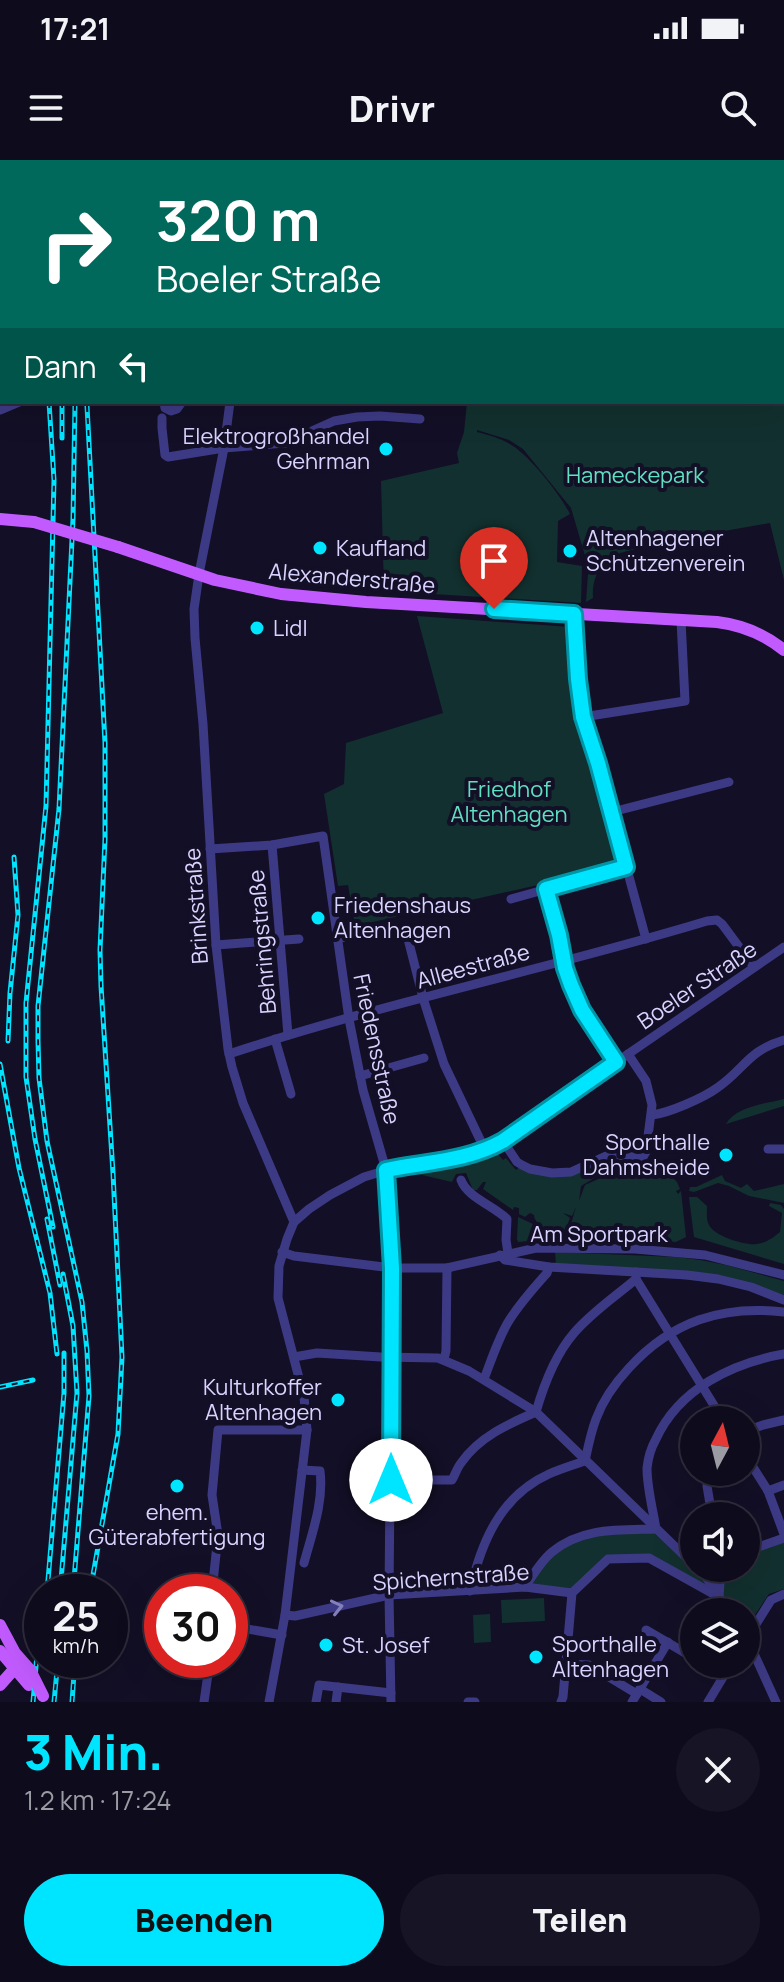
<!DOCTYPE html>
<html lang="de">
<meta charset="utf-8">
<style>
:root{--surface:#0e0b1c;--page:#171425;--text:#f1f3f6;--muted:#9b9ba3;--line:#2e2b3b;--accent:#00e5ff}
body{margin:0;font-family:Manrope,sans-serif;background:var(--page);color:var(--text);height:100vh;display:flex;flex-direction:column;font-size:30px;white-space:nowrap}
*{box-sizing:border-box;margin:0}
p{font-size:26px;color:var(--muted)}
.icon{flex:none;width:44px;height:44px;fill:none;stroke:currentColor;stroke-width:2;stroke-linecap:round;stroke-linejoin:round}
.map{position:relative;height:1542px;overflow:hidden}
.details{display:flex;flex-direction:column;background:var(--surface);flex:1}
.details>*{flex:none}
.top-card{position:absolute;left:0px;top:0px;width:784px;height:244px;box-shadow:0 8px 32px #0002,0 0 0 2px var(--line);background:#00695c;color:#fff;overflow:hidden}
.needle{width:52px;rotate:7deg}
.fabs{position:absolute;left:680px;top:1246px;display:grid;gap:16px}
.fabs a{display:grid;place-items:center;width:80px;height:80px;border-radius:50%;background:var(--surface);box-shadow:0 8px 32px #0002,0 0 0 2px var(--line);font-size:40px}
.speed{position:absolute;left:24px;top:1414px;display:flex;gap:16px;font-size:40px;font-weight:700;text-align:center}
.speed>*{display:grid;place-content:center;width:104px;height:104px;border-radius:50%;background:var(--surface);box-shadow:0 8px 32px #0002,0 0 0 2px var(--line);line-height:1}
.speed small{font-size:20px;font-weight:400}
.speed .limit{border:12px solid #d22;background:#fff;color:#111}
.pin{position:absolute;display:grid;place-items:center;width:68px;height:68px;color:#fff;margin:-82px -34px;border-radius:50% 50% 50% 0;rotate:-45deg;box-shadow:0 0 8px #0007}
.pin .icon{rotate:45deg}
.me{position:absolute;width:88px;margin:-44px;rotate:0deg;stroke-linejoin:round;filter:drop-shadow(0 0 6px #0008)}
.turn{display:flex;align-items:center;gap:28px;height:168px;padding:0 24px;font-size:36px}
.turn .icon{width:104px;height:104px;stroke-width:2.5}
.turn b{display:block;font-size:56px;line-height:68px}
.then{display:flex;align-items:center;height:76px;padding:0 24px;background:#0003;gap:16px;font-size:30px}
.round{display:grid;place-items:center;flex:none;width:84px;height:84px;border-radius:42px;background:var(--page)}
.head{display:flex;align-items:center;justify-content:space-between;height:136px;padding:0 24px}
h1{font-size:48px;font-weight:800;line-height:60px;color:var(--accent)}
.action{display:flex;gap:16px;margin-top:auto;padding:16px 24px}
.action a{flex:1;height:92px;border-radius:48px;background:var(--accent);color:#111;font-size:32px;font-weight:800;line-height:92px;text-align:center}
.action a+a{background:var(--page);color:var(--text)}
.status{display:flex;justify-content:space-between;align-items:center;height:56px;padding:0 40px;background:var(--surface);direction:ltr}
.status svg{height:22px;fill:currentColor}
header{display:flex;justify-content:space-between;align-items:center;height:104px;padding:0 24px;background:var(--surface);font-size:36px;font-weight:800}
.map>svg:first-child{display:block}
</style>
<div class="status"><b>17:21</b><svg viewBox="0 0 49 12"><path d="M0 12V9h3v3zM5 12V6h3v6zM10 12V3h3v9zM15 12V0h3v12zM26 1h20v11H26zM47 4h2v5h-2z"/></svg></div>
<header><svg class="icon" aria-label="menu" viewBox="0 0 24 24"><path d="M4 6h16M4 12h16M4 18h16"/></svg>Drivr<svg class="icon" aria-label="search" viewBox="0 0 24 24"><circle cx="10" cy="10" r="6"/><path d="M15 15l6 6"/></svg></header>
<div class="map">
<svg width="784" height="1542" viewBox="0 0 784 1542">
<rect width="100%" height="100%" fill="#130f26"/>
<g fill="#12302f">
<path d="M782 168H784V420L770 363 662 382 609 396 610 401 604 402C596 414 592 422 593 438L586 442 588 414 586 399 571 348 523 289 509 280 477 270V272C489 275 503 279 513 286 531 298 560 334 570 354L558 361 557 402 582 406 581 443 384 431 381 321 459 303 457 293 464 272 467 242H782Z"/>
<polygon points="417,456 571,467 583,566 618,701 615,705 538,725 355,766 348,725 338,726 324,634 344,624 346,583 443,553"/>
<path d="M784 939V946L726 964C736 946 765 944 784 939Z"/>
<path d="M498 994 503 1000 506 998 516 1010 519 1007 531 1012 582 1010 584 1012 597 1004 601 1014 581 1026 579 1041 585 1025 618 1010 645 1006 673 1018 677 1022 680 1029 676 1031 678 1034 681 1031 686 1077 676 1082 570 1077 568 1074 576 1047 572 1056 563 1053 570 1058 564 1073C553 1072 535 1067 534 1055L530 1053 525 1057 519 1054V1048L514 1047 513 1050 483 1029 486 1022H483L477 1030H473L466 1013 456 1014 452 1022 409 1012 464 1003Z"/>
<polygon points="722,1015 725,1021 741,1028 747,1024 754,1031 784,1024 784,1043 749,1036 729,1026 718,1023 694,1032 689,1031 690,1027 696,1027"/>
<path d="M689 1037H697L707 1046C707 1051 706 1060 709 1065 714 1076 746 1086 757 1084 766 1083 774 1077 780 1072L782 1053 769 1046 770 1043 781 1045 784 1049V1104L694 1077Z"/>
<polygon points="518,1057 563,1078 518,1082 517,1079"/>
<polygon points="555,1092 676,1097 700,1100 726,1105 784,1121 784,1137 762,1128 556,1105"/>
<polygon points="656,1369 679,1391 694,1390 694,1408 746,1408 746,1388 784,1378 784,1429 769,1434 746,1468 746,1452 736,1452 727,1438 652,1398 608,1399 572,1433 525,1427 541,1404 579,1377"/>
<polygon points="544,1438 545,1461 502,1463 501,1440"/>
<polygon points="490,1454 491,1482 474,1483 473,1455"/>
</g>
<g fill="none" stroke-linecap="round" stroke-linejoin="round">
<g stroke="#3d3a85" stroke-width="9">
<polyline points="529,0 529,2"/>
<polyline points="676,0 676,2"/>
<polyline points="205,2 205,0"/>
<polyline points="265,2 265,0"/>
<polyline points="345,2 345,0"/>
<polyline points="452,2 453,0"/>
<polyline points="782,82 784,82"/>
<polyline points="164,242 165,248 171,251 177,249 182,242"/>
<polyline points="230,242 224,288 199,414 194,449 195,478 203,564 216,785 228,889 232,907 243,943 294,1062"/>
<polyline points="0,250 19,242"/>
<polyline points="162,258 162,268 165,295 168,297 224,288 297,282 314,270 334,261 357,257 380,256 420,259"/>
<polyline points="574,454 578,519 583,557 598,603 646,779"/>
<polyline points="583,557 685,541 681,460"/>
<polyline points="612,652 729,622"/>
<polyline points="272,685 288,875"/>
<polyline points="210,689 272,685 323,676 349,859 363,930 386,1010 392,1108 389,1435 391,1542"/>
<polyline points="546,729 559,775 565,808 571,825 582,850 616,902"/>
<polyline points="511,739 626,707"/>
<polyline points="338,778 406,771 423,838 444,904 485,990"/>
<polyline points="216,785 299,779"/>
<polyline points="275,879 291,934"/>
<path d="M229 894C386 842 549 809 707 761L717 760 722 764 754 807"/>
<polyline points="360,916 424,898"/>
<path d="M652 955C669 953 703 938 717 928 745 909 747 891 784 880"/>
<polyline points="503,981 517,1002 522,1005 530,1009 552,1013 571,1012 606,996 643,997 646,992 652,945 646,921 628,894"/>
<polyline points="768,989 784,989"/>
<path d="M461 1020C467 1037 494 1046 507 1059L506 1080 508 1093"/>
<polyline points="282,1092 294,1096 392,1108 447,1108 536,1088 635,1089 705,1095 784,1115"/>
<polyline points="500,1095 505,1100 549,1107 687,1115 718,1119 751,1127 784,1140"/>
<polyline points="636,1119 723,1260"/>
<polyline points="294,1197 317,1193 381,1197 438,1198 469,1211 536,1252 694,1405"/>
<polyline points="444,1199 446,1191 447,1108"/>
<path d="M484 1219C491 1201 497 1182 507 1164 518 1145 533 1129 547 1113L549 1107"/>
<polyline points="746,1271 763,1265 784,1260"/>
<polyline points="746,1296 768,1331 784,1374"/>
<path d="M302 1310 320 1311C324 1342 312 1373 304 1403"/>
<polyline points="708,1312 707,1326 712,1356"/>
<path d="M391 1320H452C455 1315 457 1308 461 1303 479 1277 508 1264 536 1252 544 1224 555 1195 574 1173 592 1152 616 1136 636 1119V1112"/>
<polyline points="768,1331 784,1325"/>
<polyline points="746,1388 761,1386 784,1378"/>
<polyline points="697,1408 704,1414 729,1452"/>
<path d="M525 1427C533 1415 541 1401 552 1392 582 1367 620 1370 656 1369 653 1350 647 1328 647 1308 648 1298 651 1288 656 1279 679 1229 732 1203 784 1194"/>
<path d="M470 1431C481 1383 500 1336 549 1314 560 1309 573 1305 585 1301 588 1287 591 1272 596 1259 603 1240 615 1223 629 1208 672 1161 722 1145 784 1152"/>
<polyline points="212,1432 218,1375 212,1335 218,1270 307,1270"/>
<polyline points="719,1437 721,1408"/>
<polyline points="285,1455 295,1456 389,1435 525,1427 572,1433"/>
<polyline points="230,1466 282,1475"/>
<polyline points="646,1470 694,1498"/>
<polyline points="746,1476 776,1542"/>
<polyline points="746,1480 771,1440 784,1434"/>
<polyline points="566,1504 589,1505 637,1534"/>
<polyline points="704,1504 724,1516"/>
<polyline points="640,1529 661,1542"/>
<polyline points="204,1542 210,1500"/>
<polyline points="269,1542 285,1455 307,1270 304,1237 278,1138 279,1106 287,1079 294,1062 309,1049 330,1035 364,1017 397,1007 475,994 497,984 784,787"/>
<polyline points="316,1542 319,1525 391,1533"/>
<polyline points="336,1542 338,1527"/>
<polyline points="468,1542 475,1542"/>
<polyline points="561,1542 563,1537 572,1433 608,1399 649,1398 719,1437"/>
<polyline points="632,1542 668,1482"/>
<polyline points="708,1542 731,1504"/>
</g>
<g stroke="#c25bff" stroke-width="12">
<polyline points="0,359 34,362"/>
<path d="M118 387 215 420 281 434 366 442 717 462C742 465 764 474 784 490"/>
<polyline points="0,1465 15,1493 30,1510"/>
<polyline points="0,1491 29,1525"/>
<polyline points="0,1525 17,1506"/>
</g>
<defs>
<g id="rail">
<polyline points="27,0 27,2"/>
<polyline points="40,0 40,2"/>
<polyline points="56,0 56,2"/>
<polyline points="49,242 54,320 46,646 26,843 26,917 35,979 53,1067"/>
<polyline points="62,242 62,278"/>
<polyline points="87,246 105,583 105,679 100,790 101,826 113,1013 122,1197 118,1274 90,1432"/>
<polyline points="8,881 10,833 18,755 14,697"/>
<polyline points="0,904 19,1008 50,1133 57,1194"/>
<polyline points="47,1059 60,1125"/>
<polyline points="0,1227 33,1220"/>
<polyline points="47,1432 64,1233 64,1193"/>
<polyline points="60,1432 77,1233 73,1166 63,1114"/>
<polyline points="73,1432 89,1236 87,1191 82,1142 47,981 39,918 38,880 38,846 59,649 73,359 75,242"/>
<polyline points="33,1542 42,1435"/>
<polyline points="54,1542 58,1500"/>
<polyline points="72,1542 75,1500"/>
</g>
</defs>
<use href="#rail" stroke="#00e5ff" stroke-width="5"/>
<use href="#rail" stroke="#130f26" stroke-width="2" stroke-dasharray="6" stroke-linecap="butt"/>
<g stroke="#c25bff" stroke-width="12">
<polyline points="34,362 118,387"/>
<polyline points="30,1510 43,1536"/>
</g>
</g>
<defs><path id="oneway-chevron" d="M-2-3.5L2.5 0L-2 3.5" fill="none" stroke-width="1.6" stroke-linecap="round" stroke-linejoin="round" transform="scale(2)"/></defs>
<use stroke="#837fbc" href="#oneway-chevron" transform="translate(337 1447) rotate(-13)"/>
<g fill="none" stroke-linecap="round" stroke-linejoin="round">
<defs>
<path id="route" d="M391 1320 392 1108 386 1010C425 1002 468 1001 503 981L616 902 582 850 571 825 565 808 559 775 546 729 626 707 598 603 583 557 578 519 574 454 494 449"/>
</defs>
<use href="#route" stroke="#0095a6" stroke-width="20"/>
<use href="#route" stroke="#00e5ff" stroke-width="14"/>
</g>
<g fill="#00e5ff" stroke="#130f26" stroke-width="3">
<circle cx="386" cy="289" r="8"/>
<circle cx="320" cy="388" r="8"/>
<circle cx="570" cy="391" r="8"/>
<circle cx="257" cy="468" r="8"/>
<circle cx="318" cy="758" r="8"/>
<circle cx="726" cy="995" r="8"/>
<circle cx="338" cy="1240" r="8"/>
<circle cx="177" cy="1326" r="8"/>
<circle cx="326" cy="1485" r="8"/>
<circle cx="536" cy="1497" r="8"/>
</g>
<g text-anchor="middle" stroke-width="8" stroke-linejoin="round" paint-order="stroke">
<g font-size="22" fill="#d9d4ff" stroke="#130f26" text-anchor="start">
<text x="370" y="284" text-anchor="end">Elektrogroßhandel<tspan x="370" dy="25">Gehrman</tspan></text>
<text x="586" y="386">Altenhagener<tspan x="586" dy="25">Schützenverein</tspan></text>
<text x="336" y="396">Kaufland</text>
<text x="273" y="476">Lidl</text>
<text x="334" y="753">Friedenshaus<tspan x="334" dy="25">Altenhagen</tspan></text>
<text x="710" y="990" text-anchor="end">Sporthalle<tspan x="710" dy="25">Dahmsheide</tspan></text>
<text x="322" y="1235" text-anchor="end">Kulturkoffer<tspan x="322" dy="25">Altenhagen</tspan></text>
<text x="177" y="1360" text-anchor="middle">ehem.<tspan x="177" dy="25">Güterabfertigung</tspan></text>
<text x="552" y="1492">Sporthalle<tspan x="552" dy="25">Altenhagen</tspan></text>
<text x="342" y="1493">St. Josef</text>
</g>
<g font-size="22" fill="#5fe0c0" stroke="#130f26">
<text x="635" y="323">Hameckepark</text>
<text x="509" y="637">Friedhof<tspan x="509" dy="25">Altenhagen</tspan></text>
</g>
<g font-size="22" fill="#d9d4ff" stroke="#130f26">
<text transform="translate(352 418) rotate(5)" y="8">Alexanderstraße</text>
<text transform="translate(196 746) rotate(-94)" y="8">Brinkstraße</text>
<text transform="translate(262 782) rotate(-95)" y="8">Behringstraße</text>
<text transform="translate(473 806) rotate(-15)" y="8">Alleestraße</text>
<text transform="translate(697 825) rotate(-34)" y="8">Boeler Straße</text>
<text transform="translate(377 889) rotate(78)" y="8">Friedensstraße</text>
<text x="599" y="1082">Am Sportpark</text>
<text transform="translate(451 1417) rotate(-4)" y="8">Spichernstraße</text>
</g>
</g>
</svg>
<div class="fabs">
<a><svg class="needle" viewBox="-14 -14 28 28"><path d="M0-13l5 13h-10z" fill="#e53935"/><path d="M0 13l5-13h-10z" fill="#9b9ba3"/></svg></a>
<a><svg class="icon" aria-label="sound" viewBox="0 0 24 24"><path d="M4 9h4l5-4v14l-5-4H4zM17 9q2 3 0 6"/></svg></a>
<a><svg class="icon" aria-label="layers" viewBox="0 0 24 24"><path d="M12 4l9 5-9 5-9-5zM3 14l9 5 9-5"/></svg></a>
</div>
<div class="speed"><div>25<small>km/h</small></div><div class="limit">30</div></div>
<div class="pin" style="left:494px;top:449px;background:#d93025"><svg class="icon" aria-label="arrive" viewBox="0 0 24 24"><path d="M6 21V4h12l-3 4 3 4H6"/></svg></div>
<svg class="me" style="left:391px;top:1320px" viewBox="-20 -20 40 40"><circle r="19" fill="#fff"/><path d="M0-13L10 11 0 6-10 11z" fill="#00e5ff"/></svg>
<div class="top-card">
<div class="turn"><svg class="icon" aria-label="right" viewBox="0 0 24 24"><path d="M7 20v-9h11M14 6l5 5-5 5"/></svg><div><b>320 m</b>Boeler Straße</div></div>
<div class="then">Dann<svg class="icon" aria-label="left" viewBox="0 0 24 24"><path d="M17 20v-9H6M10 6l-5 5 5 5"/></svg></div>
</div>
</div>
<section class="details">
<div class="head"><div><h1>3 Min.</h1><p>1.2 km · 17:24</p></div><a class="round"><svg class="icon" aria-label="close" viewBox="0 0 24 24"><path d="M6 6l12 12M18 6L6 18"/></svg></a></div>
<div class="action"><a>Beenden</a><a>Teilen</a></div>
</section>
